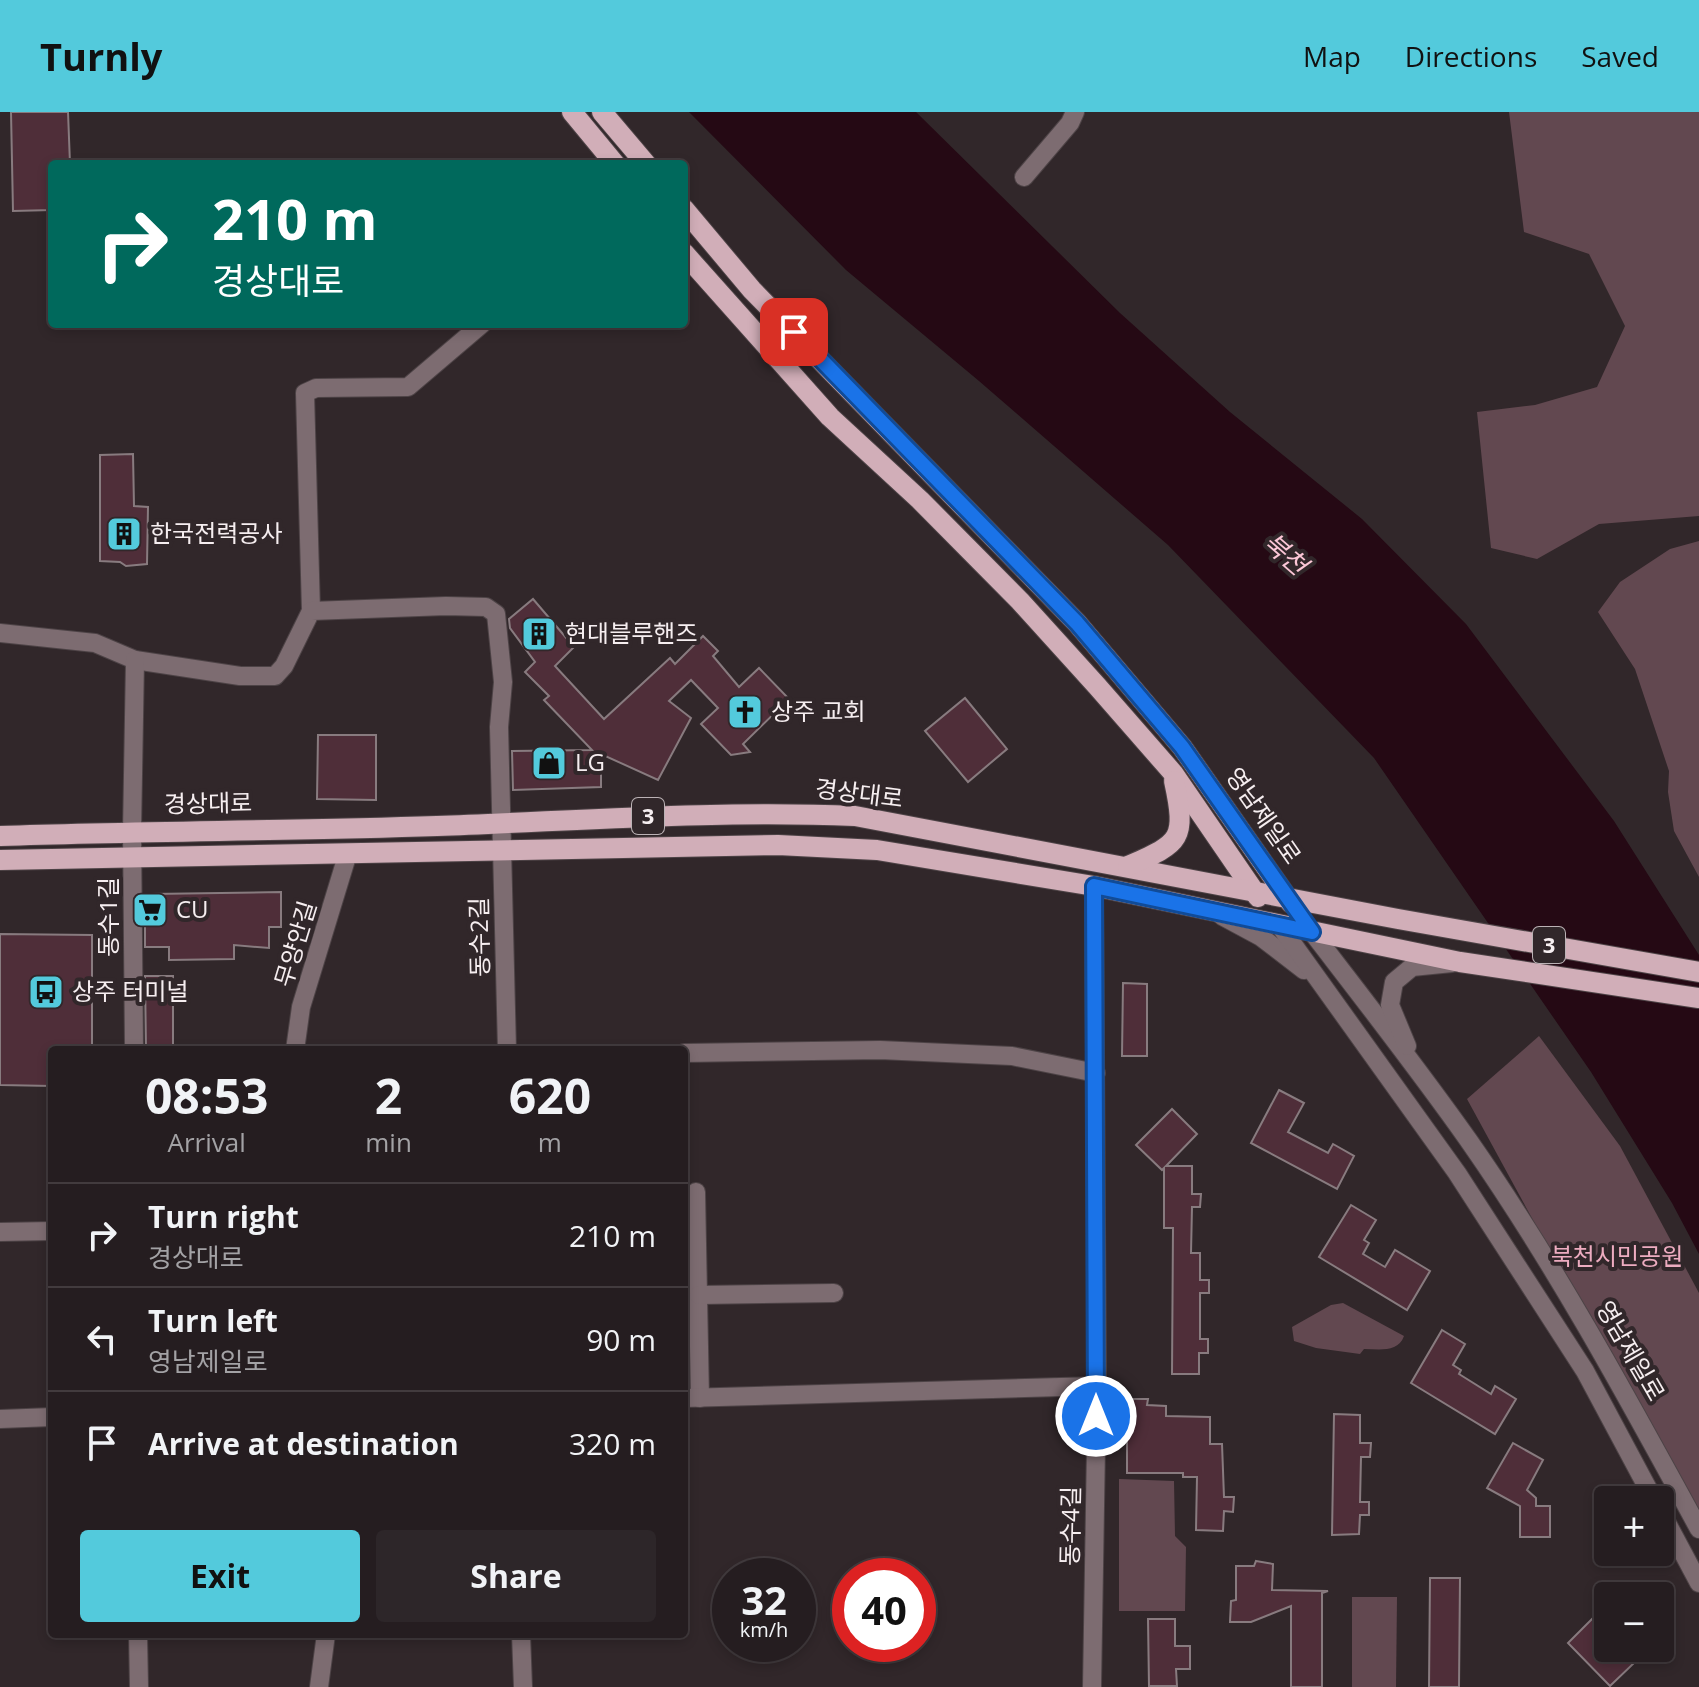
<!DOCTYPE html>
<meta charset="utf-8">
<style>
:root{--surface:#251d20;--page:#2d2629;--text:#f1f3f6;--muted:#a3a2a5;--line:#423b3e;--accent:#53cadc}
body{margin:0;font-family:"Open Sans","Noto Sans KR",sans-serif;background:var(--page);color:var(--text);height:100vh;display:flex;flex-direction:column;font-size:30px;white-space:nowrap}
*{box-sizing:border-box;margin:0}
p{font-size:26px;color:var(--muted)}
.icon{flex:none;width:44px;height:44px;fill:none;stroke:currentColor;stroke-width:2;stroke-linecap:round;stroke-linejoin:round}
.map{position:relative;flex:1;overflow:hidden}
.details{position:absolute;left:48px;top:934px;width:640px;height:592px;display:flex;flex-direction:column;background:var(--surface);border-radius:8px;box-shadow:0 4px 12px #0003,0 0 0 2px var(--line)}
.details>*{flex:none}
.hud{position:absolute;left:48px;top:48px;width:640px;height:168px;border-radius:8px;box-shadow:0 4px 12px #0003,0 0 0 2px var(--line);background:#00695c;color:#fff;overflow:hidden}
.buttons{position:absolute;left:1594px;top:1374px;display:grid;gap:16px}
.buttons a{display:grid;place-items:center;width:80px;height:80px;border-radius:8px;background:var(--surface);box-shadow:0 4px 12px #0003,0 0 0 2px var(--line);font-size:40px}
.speed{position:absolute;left:712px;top:1446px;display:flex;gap:16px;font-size:40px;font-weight:700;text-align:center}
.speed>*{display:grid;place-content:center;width:104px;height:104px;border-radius:50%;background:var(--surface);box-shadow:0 4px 12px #0003,0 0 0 2px var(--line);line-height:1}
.speed small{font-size:20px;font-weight:400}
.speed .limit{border:12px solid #d22;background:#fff;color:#111}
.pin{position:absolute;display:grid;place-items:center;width:68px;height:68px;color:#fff;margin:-34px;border-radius:16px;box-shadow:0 4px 12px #0006}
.me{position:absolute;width:88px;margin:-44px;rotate:0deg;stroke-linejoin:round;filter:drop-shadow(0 0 6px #0008)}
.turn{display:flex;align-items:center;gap:28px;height:168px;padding:0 32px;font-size:36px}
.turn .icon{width:104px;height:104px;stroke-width:2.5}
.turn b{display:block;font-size:56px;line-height:68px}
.eta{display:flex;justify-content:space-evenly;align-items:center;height:136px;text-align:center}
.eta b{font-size:48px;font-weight:700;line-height:56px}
.button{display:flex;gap:16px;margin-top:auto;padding:16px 32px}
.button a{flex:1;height:92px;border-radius:8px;background:var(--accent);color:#111;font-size:32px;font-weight:700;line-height:92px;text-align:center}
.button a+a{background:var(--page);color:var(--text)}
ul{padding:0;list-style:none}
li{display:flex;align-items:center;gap:24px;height:104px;padding:0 32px;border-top:2px solid var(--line)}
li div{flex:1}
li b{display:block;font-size:30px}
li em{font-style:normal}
header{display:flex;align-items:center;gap:48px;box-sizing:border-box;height:112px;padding:0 40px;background:var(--accent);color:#111}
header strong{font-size:38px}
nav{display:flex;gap:44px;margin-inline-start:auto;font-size:28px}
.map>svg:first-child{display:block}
</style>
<header>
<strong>Turnly</strong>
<nav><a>Map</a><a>Directions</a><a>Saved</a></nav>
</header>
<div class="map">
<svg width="1699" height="1575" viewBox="0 0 1699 1575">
<rect width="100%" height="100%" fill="#31272a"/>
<g fill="#624850">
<polygon points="1509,0 1699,0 1699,404 1599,412 1537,447 1491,436 1477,300 1535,293 1597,275 1625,214 1589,142 1524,120"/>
<polygon points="1699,429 1699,765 1674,719 1668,680 1669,659 1635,557 1598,500 1620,470 1670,437"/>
<polygon points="1539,924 1620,1034 1699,1181 1699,1413 1467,987"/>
<path d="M1343 1191 1404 1224C1398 1241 1379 1237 1364 1237L1360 1242 1316 1236 1294 1229 1292 1215 1331 1193Z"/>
<polygon points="1119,1367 1174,1369 1175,1424 1186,1435 1185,1499 1119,1499"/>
<polygon points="1352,1485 1397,1485 1396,1575 1352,1575"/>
</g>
<polygon fill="#250914" points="689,0 916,0 1120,201 1230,300 1362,407 1466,512 1614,709 1699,843 1699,1142 1672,1091 1591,960 1374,646 1168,433 979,269 846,158"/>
<g fill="#4f2e39" stroke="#887b7f" stroke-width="2">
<polygon points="11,0 68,0 70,52 52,52 52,98 13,99"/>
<polygon points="133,342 134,394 148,395 147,452 126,454 120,450 100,449 100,343"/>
<polygon points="533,487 574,535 555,554 604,607 670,546 675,552 703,524 718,539 713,544 739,575 759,556 789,587 743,632 750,640 731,643 701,612 718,596 691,568 669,589 691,606 658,668 601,642 601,675 513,678 512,639 592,638 544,588 549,584 525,560 535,550 510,516 509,507"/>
<polygon points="965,586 1007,637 968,670 925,619"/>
<polygon points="318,623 376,623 376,688 317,687"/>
<polygon points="281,780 281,815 269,815 269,836 234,833 234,847 169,848 169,835 145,835 145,792 151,782"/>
<polygon points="0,822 92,823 92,938 52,938 52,974 0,973"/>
<polygon points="145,864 173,864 173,938 146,938"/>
<polygon points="1123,871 1147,872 1147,944 1122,944"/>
<polygon points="1279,978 1304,991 1288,1020 1328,1041 1333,1032 1354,1044 1337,1077 1251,1031"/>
<polygon points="1172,997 1197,1022 1166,1054 1192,1054 1192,1082 1201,1082 1200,1095 1192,1095 1191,1141 1200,1141 1200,1168 1209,1168 1209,1181 1200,1181 1200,1227 1208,1227 1208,1241 1199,1241 1199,1262 1172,1262 1173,1116 1164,1116 1164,1056 1162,1058 1136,1033"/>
<polygon points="1351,1093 1376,1108 1364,1128 1369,1131 1363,1142 1385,1155 1395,1138 1430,1159 1407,1198 1319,1145"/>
<polygon points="1442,1218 1465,1232 1453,1253 1461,1258 1459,1262 1491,1282 1495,1274 1516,1287 1495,1322 1411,1271"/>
<polygon points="1127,1287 1148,1287 1147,1293 1166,1294 1166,1304 1210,1305 1210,1332 1222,1332 1224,1385 1234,1385 1233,1400 1224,1399 1223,1419 1196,1418 1197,1365 1183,1365 1183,1361 1127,1361"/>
<polygon points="1334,1302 1360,1303 1360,1331 1371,1331 1370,1345 1361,1345 1360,1390 1369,1390 1369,1403 1360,1403 1359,1422 1332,1423"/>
<polygon points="1513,1331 1543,1348 1527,1378 1536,1386 1536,1394 1550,1394 1550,1425 1520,1425 1520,1394 1487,1376"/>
<polygon points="1256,1449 1273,1452 1272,1478 1328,1479 1322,1481 1322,1575 1291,1575 1291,1494 1251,1510 1230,1510 1231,1489 1236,1488 1236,1454 1254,1454"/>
<polygon points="1430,1466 1460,1466 1459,1575 1429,1575"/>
<polygon points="1608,1491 1608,1536 1620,1536 1634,1551 1610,1574 1568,1531"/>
<polygon points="1148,1507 1175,1507 1175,1534 1190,1534 1190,1557 1176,1557 1177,1574 1149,1574"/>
</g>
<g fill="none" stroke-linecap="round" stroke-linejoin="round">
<defs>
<g id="minor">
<polyline points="1024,65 1070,11 1075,0"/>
<polyline points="311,499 305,281 316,276 408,275 482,212"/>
<polyline points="0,521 95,531 135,548 240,564 275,564 284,554 311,499 446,494 486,495 496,502 503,570 499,615 507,938"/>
<polyline points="1222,804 1261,825 1304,858"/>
<polyline points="1280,814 1457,1061 1585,1259 1654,1388"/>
<path d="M1312 820C1365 889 1419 958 1469 1029 1555 1152 1627 1285 1699 1417"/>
<polyline points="1407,934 1390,893 1394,870 1412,855 1452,851"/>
<polyline points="134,938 132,720 135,548"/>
<polyline points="295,938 301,895 348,741"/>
<polyline points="684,941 880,938 1012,944 1096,961"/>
<polyline points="696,1080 700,1286"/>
<polyline points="0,1120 52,1119"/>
<polyline points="699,1183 834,1181"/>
<polyline points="684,1286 1097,1274"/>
<polyline points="0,1307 52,1305"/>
<polyline points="1660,1398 1699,1471"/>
<polyline points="138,1522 139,1575"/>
<polyline points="521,1522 523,1575"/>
<polyline points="319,1575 326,1522"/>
<polyline points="1092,1575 1097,1274 1094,774"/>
</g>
<g id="major">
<polyline points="572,0 615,52"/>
<polyline points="602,0 646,52"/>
<polyline points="684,97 752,178 1077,511 1182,635 1291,791"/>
<polyline points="684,141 830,305 920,388 1020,489 1097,574 1173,661 1258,785"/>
<path d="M0 724C145 719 291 719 437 714 576 709 715 698 855 704L1398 807 1699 860"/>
<polyline points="0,748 778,733 877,738 1094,774 1460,850 1699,886"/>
<path d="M1128 754C1180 731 1187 729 1174 669"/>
</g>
</defs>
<use href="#minor" stroke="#4d4346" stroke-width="20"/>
<use href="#major" stroke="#4d4346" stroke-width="22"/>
<use href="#minor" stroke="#7d6c71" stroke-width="18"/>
<use href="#major" stroke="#d1aeb8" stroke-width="20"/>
</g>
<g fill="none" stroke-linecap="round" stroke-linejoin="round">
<defs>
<polyline id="route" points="794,220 1077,511 1182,635 1312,820 1094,774 1096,1304"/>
</defs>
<use href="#route" stroke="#114b97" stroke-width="20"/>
<use href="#route" stroke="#1a73e8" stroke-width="14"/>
</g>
<defs>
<symbol id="building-square" viewBox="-11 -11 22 22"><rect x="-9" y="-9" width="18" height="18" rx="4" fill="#53cadc" stroke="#31272a"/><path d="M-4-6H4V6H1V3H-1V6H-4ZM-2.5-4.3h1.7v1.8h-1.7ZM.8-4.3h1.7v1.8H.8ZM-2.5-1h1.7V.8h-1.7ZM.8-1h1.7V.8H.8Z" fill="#111"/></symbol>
<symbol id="church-square" viewBox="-11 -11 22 22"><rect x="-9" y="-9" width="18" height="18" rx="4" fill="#53cadc" stroke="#31272a"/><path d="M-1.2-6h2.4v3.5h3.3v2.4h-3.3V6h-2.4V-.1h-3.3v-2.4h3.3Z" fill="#111"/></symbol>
<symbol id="shop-square" viewBox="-11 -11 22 22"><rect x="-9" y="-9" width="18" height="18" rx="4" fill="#53cadc" stroke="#31272a"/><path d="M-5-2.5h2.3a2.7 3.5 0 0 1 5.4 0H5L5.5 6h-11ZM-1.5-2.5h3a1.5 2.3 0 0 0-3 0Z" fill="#111"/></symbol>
<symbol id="supermarket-square" viewBox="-11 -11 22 22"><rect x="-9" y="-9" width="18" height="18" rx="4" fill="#53cadc" stroke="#31272a"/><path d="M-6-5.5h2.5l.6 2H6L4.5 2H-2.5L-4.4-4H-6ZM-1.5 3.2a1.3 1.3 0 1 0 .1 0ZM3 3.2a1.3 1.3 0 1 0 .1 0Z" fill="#111"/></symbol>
<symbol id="bus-square" viewBox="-11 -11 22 22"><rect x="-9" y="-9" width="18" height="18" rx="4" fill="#53cadc" stroke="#31272a"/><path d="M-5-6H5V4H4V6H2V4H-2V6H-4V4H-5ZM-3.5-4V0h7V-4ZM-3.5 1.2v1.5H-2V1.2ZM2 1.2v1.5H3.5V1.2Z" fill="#111"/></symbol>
</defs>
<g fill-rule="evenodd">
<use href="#building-square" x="104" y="402" width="40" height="40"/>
<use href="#building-square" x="519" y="502" width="40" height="40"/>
<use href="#church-square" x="725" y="580" width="40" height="40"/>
<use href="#shop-square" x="529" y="631" width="40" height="40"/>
<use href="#supermarket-square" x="130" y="778" width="40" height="40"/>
<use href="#bus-square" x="26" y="860" width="40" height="40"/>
</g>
<g text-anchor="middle" stroke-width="8" stroke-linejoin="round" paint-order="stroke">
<g fill="#31272a" stroke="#bbb2b5" stroke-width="2">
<rect x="632" y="686" width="32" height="36" rx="6"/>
<rect x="1533" y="815" width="32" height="36" rx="6"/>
</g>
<g font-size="22" font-weight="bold" fill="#f6eef0">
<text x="648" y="712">3</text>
<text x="1549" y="841">3</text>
</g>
<g font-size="24" fill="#f6eef0" stroke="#31272a" text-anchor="start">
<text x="150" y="430">한국전력공사</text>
<text x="565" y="530">현대블루핸즈</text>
<text x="771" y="608">상주 교회</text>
<text x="575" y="659">LG</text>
<text x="176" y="806">CU</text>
<text x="72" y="888">상주 터미널</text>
</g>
<g font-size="24" fill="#f6eef0" stroke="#31272a">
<text transform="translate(859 682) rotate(7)" y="8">경상대로</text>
<text transform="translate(208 692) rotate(-1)" y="8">경상대로</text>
<text transform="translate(1263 704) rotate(55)" y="8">영남제일로</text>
<text transform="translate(109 805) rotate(-90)" y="8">동수1길</text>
<text transform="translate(480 825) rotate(-91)" y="8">동수2길</text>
<text transform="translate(296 832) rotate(-73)" y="8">무양안길</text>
<text transform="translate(1630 1239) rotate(60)" y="8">영남제일로</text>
<text transform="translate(1071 1414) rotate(-89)" y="8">동수4길</text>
</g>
<g font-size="24" fill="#edacc0" stroke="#31272a">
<text x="1617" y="1153">북천시민공원</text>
</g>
<g font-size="26" font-style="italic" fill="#fcc7d7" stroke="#31272a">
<text transform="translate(1285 442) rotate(41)" y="9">북천</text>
</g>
</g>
</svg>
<div class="buttons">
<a>+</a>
<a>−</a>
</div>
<div class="speed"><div>32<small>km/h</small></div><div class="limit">40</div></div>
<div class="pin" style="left:794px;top:220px;background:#d93025"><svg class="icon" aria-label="arrive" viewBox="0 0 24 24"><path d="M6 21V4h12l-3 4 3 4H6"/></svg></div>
<svg class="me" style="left:1096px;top:1304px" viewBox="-20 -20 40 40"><circle r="17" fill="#1a73e8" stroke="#fff" stroke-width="3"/><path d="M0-11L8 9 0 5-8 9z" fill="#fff"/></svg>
<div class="hud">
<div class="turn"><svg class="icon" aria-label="right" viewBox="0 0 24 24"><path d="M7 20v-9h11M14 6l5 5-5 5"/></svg><div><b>210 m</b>경상대로</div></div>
</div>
<section class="details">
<div class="eta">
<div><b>08:53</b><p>Arrival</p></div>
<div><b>2</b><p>min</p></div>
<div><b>620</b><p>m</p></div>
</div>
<ul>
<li><svg class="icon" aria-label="right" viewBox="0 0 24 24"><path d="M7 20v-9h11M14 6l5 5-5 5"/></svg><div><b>Turn right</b><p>경상대로</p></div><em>210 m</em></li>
<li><svg class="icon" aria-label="left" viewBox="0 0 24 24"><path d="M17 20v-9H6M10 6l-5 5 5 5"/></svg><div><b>Turn left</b><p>영남제일로</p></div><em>90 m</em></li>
<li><svg class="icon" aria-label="arrive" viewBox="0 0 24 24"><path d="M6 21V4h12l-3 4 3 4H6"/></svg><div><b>Arrive at destination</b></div><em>320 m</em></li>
</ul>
<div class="button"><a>Exit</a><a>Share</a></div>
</section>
</div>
